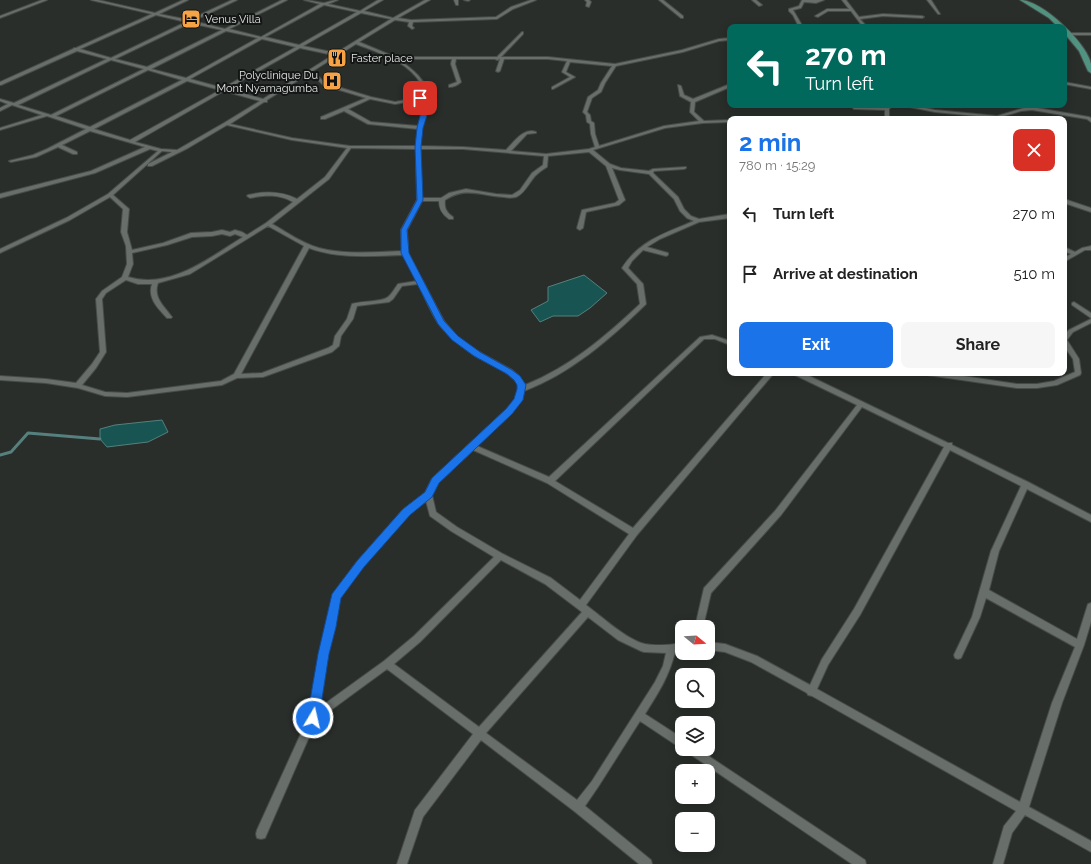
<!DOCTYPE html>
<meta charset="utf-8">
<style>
:root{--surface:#fff;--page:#f6f6f6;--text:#222;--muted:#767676;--accent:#1a73e8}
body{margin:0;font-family:Raleway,sans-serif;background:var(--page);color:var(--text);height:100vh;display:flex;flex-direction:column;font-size:15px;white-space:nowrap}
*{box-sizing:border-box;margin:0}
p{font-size:13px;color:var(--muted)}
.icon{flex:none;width:22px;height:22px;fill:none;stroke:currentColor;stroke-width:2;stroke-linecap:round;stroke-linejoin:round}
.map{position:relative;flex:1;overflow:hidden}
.details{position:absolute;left:727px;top:116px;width:340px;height:260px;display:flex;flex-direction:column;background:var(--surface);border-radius:8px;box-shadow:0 2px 10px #0003}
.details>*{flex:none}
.top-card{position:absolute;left:727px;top:24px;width:340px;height:84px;border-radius:8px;box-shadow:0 2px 10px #0003;background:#00695c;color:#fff;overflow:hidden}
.needle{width:26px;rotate:108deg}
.fabs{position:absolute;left:675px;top:620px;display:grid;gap:8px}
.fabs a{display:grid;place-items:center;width:40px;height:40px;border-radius:8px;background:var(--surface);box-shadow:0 2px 10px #0003;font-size:20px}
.pin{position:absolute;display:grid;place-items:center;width:34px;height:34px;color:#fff;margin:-17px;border-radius:8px;box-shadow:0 2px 6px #0006}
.me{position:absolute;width:44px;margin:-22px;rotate:9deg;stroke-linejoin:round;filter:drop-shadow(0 0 3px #0008)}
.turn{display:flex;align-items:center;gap:14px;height:84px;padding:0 12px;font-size:18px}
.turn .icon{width:52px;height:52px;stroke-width:2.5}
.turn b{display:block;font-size:28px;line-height:34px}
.round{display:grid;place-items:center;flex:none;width:42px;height:42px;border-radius:8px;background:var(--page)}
.head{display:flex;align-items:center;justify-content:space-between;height:68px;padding:0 12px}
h1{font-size:24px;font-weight:700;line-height:30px;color:var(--accent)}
.primary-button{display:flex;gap:8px;margin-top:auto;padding:8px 12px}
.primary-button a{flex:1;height:46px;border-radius:8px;background:var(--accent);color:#fff;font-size:16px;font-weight:700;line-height:46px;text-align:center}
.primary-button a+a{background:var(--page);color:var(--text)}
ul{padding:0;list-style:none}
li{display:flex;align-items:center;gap:12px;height:60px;padding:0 12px}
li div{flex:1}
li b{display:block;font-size:15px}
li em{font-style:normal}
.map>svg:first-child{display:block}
</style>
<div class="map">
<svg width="1091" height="864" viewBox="0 0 1091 864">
<rect width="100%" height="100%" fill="#292e2b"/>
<g fill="#185451" stroke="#55807d">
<polygon points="584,275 607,293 590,308 578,316 553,316 540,322 531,310 548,301 548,287"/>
<polygon points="162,420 168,432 148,442 107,447 100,439 100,429 115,425"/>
</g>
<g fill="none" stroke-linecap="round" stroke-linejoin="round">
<polyline stroke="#55807d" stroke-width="3" points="0,455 11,452 28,433 100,439"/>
<defs>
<g id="minor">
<polygon points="42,0 47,0 0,18 0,16"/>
<path d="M91 0H98L155 13 183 0H188L159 14 189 20 232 0H237L193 21 225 29 282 0H287L229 29 261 37 320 4 304 0C311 0 318 3 324 3 329 2 333 0 338 0L328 4 360 11 378 0H383L364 11 393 18 425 0H430L398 18 411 20 496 17 511 7 531 0H536L513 9 497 19 413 22 412 26 414 28 412 29 408 26 409 22 395 20 359 42 395 57H497L522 32H523V34L501 57H548L615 64 682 50 719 39 730 38V40L719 41 683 52 616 66 605 83 601 92 592 98 587 112 590 115 591 121 594 123 595 134 599 146 664 126 699 121 690 112 691 102 680 96 678 85 681 86 684 95 693 99 730 84V87L695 102 694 112 704 121 730 120V122L703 123 665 128 593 150 610 164 621 168 649 171 653 169 686 167V168L684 169 654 171 653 173 678 197 684 209 691 216 699 219 730 214V218L699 222 660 239 647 247 668 253V255L666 256 643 250 632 261 628 268 643 284 646 304 645 305C609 340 571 373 524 391L521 400 511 413 477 446 549 477 700 337 712 335 730 341V345L715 339H704L555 481 633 528 767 373H774L637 535 586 605C601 616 627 640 645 644 656 646 671 645 682 643V651L675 652C669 677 658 693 645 714L682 738V749L640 721 598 787 585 806 651 860 652 864H639L574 811 481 740 423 817 407 864H397L415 810 473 734 387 669 316 721 265 838 261 839 257 838 256 834 257 830 308 718 320 654 333 594 357 562 403 510 425 493 432 479 507 409 515 399 519 385C508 370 490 365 475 356 462 347 447 336 438 323 430 311 425 297 418 284L402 286 393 299 389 302 357 306 353 319 341 336 339 346 332 352 263 377 237 378 222 385 127 397 105 396 78 388 46 383 0 380V376L46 379 76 383 92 364 100 352 96 299 102 291 122 277 127 264 126 246 121 232 123 209 110 197 70 220 2 252 0 253V249L66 218 108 194 158 151 150 149 95 173 0 198V194L91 171 145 147 90 131 62 145 77 152V154H73L58 147 36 157 11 162 9 161 33 155 47 149 86 129 47 116 0 130V128L42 115 12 105 0 111V108L8 104 0 101V99L14 103 107 59 77 51 1 85H0V82L73 49 74 48H76L152 14ZM324 5 357 12 299 45 265 37ZM361 13 391 19 336 53 303 46ZM156 15 186 22 111 58 80 49ZM190 23 222 30 147 67 115 59ZM226 31 258 38 186 78 151 69ZM262 39 296 47 223 88 190 79ZM356 44C379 53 408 61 421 84 423 87 423 92 425 96L395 102 371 97 325 83 319 77 308 74ZM300 48 333 55 263 99 227 89ZM398 59H452L451 64 457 82 449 85V87C453 87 458 85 461 82L455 64 456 59H495L497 60 500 59 496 71 498 72 500 71 504 59H548L567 61 562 72 570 77 552 87V89H553L575 77 566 72 570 62 612 66 601 83 598 90 588 97 583 112 586 115 587 122 590 124 591 134 595 147 589 149 546 154 511 151 527 134 536 133V132C524 127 514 142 506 150L463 147 420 146C421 140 421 133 422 127 425 117 430 108 429 97 427 80 411 68 398 59ZM111 60 144 69 51 115 18 105ZM148 70 182 80 90 127 56 116ZM305 76 317 79 323 85 366 98 321 117V119H325L344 111 368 124 418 129 416 146H350L292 138 230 124 264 102H267V100ZM187 81 220 90 130 140 94 129ZM224 91 260 101 224 123 177 150 161 149 135 142ZM370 99 395 104 425 99 424 109 418 126 371 122 348 109ZM227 125 292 140 347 148 325 177 297 199C281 191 265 191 248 195L247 196 250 198C265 195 279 194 293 202L266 223 247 235 242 232 235 230 230 232 222 230 212 232 191 233 163 243 132 250 127 232 129 209 113 195 162 151 172 152 148 164V166H152L188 148ZM351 148 416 149 417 200 401 230 402 251C375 252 345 255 319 248 301 243 287 232 272 224L329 179ZM420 149H463L544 156 543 165 532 173 520 190 512 195 496 194 466 189 449 193 441 198H422ZM589 152 606 166 619 200 615 203 582 210 577 228 578 229 580 230 583 228 586 212 619 205 625 200 612 168 620 170 649 174 674 199 680 211 687 218 694 221C665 233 639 241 622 268L637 284 640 304C606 336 570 367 525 385L519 376 512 370 479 352 457 337 444 321 408 253 407 230 422 201H439C439 209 442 214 449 219H453V217C446 212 444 208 445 200 467 186 480 196 504 197 508 198 512 198 516 197 524 194 529 183 535 176 538 173 542 170 547 167L548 156ZM268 226 304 246 234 374 221 381 127 393 105 392 82 385 96 368 106 352 102 299 106 293 126 280 138 284H152C147 298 158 308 167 318H171L172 317 171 316C163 305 153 297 158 283L190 274ZM222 234 230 236 235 234 243 237C209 258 170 290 128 277L133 264 132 253 167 245 192 237 212 236ZM309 248C338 259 372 256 403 255L417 281 398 284C395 288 392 294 388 297 383 302 360 301 352 304L347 319 335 336 333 345 328 348 262 373 241 374ZM473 450 547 483 629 534 580 600 551 578 503 554 457 527 436 512 432 495 438 483ZM426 501 430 516 451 531 494 557 414 636 384 661 319 708 328 654 340 598 363 566 409 514ZM501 560 545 584 582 612 479 727 394 664 420 642ZM588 617 618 640 641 651 644 652 666 653 663 666 655 682 592 781 577 800 486 733Z"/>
<polygon points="454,0 458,0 458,5 456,5"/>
<polygon points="464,0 470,0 468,1"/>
<polygon points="585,0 589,0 591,2 589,7 586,6 587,2"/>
<polygon points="659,0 663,0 683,16 683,18 681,18"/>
<polygon points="752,0 756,0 762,5 759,6"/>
<polygon points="802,0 824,0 816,3 804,2 801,8 793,10 803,27 799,27 793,15 789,11 789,9 799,6"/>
<polygon points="842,0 846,0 859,17 883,14 922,16 924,17 922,18 883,16 860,19 867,27 863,27 851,11 828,11 818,17 815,16 827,9 849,9"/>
<polygon points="927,0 931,0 940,14 938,14"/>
<rect x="1064" y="33" width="27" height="2"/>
<polygon points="1064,82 1091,87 1091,89 1064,84"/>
<polygon points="850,105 854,105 855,107 886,108 889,105 893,105 889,109 889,119 885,119 885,110 854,109"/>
<polygon points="900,105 909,105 935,110 997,116 1024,108 1010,105 1020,105 1089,117 1091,118 1091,122 1087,119 1032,110 1021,111 997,118 935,112"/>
<polygon points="1064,199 1091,208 1091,212 1064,203"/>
<polygon points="1091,246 1091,250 1085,250 1064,262 1064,258 1071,254 1064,251 1064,247 1075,252 1082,248"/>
<polygon points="1074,302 1091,313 1091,318 1072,305 1072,303"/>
<polygon points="1091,319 1091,323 1073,332 1067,340 1079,359 1081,373 1080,375 1057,385 1037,388 1017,388 927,375 924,373 943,373 1017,384 1037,384 1054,381 1075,372 1073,359 1064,346 1064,335 1069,330"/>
<path d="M794 373H803L948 443H952V445L1028 482 1091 515V522L1027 489 999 551 989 590 1077 639 1087 607 1088 604 1091 603V622L1084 645 1062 703 1029 807 1091 841V852L1025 815 1012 833 1003 864H993L1004 826 1016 811 812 696 808 695 807 693 751 662 725 652 708 650V642L725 644 757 656 810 685 822 659 854 609 944 447 862 407 781 515 711 593 703 627H695L704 588 775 511 857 405 795 375ZM950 450 1021 486 991 551 972 617 954 655 955 658 958 659 961 658 980 617 986 598 1075 647 1052 703 1020 802 817 689 828 665 860 615Z"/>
<polygon points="685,749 698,749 865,860 866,864 852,864 687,752"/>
</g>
<path id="primary" d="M1020 0C1042 0 1087 43 1091 64 1091 67 1091 70 1091 73L1088 71 1079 51 1064 33V27H1058L1049 18Z"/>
</defs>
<use href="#minor" stroke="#484c49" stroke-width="2"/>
<use href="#primary" stroke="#484c49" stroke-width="2"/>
<use href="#minor" fill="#686e6a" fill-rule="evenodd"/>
<use href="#primary" fill="#519381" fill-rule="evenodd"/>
</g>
<polygon fill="#1a73e8" stroke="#114b97" points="429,96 429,109 423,128 421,147 423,200 407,230 409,253 444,321 458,336 480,352 512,370 520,376 526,385 523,400 512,414 439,483 432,497 410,515 364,567 341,598 336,627 329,654 319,718 318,722 313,724 309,722 307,718 318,654 332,594 357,561 403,509 425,492 432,478 506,409 514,399 517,389 517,385 514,380 507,374 474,356 452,340 438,324 401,253 401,230 417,200 415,147 417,128 424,99 420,100 417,98 420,97"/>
<defs>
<symbol id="hotel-square" viewBox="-11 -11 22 22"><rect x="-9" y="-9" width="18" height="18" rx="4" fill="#f6a247" stroke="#131614"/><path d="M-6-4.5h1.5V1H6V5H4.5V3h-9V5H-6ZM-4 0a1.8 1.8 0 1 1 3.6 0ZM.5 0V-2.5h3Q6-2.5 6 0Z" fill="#111"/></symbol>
<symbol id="restaurant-square" viewBox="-11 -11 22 22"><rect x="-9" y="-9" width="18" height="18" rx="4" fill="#f6a247" stroke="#131614"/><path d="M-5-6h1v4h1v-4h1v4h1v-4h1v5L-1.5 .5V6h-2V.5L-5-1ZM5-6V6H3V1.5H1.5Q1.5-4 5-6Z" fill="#111"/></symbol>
<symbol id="hospital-square" viewBox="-11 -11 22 22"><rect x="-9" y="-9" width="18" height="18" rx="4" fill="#f6a247" stroke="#131614"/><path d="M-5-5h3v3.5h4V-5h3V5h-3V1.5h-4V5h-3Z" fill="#111"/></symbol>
</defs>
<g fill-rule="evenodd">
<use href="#hotel-square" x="180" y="8" width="22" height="22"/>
<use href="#restaurant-square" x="326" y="47" width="22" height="22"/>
<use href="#hospital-square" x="321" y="70" width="22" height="22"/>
</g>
<g text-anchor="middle" stroke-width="4" stroke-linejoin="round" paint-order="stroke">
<g font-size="11" fill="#e3e6e4" stroke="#131614" text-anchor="start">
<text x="205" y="23">Venus Villa</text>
<text x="351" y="62">Faster place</text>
<text x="318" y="79" text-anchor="end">Polyclinique Du<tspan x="318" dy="13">Mont Nyamagumba</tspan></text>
</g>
</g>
</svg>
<div class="fabs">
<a><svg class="needle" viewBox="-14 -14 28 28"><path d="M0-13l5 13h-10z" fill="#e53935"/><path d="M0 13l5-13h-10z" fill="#767676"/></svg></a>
<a><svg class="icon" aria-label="search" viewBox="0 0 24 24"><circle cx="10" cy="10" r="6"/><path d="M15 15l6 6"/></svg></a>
<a><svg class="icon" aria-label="layers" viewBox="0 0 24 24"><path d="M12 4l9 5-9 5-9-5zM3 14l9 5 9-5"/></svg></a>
<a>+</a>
<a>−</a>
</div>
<div class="pin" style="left:420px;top:98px;background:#d93025"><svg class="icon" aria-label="arrive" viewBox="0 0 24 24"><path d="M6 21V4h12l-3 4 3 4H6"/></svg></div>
<svg class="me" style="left:313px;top:718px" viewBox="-20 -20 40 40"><circle r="17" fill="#1a73e8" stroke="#fff" stroke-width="3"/><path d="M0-11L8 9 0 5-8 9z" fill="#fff"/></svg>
<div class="top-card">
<div class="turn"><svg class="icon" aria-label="left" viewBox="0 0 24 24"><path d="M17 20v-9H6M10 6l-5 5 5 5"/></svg><div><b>270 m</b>Turn left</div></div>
</div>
<section class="details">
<div class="head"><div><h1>2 min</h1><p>780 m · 15:29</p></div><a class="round" style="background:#d93025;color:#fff"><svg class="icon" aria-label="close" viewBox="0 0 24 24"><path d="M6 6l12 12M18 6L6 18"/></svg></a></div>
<ul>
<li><svg class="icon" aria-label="left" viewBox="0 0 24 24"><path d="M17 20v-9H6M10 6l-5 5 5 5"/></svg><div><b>Turn left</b></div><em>270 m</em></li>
<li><svg class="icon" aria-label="arrive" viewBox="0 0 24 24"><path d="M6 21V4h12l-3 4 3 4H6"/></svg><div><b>Arrive at destination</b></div><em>510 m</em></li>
</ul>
<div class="primary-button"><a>Exit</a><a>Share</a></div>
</section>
</div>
